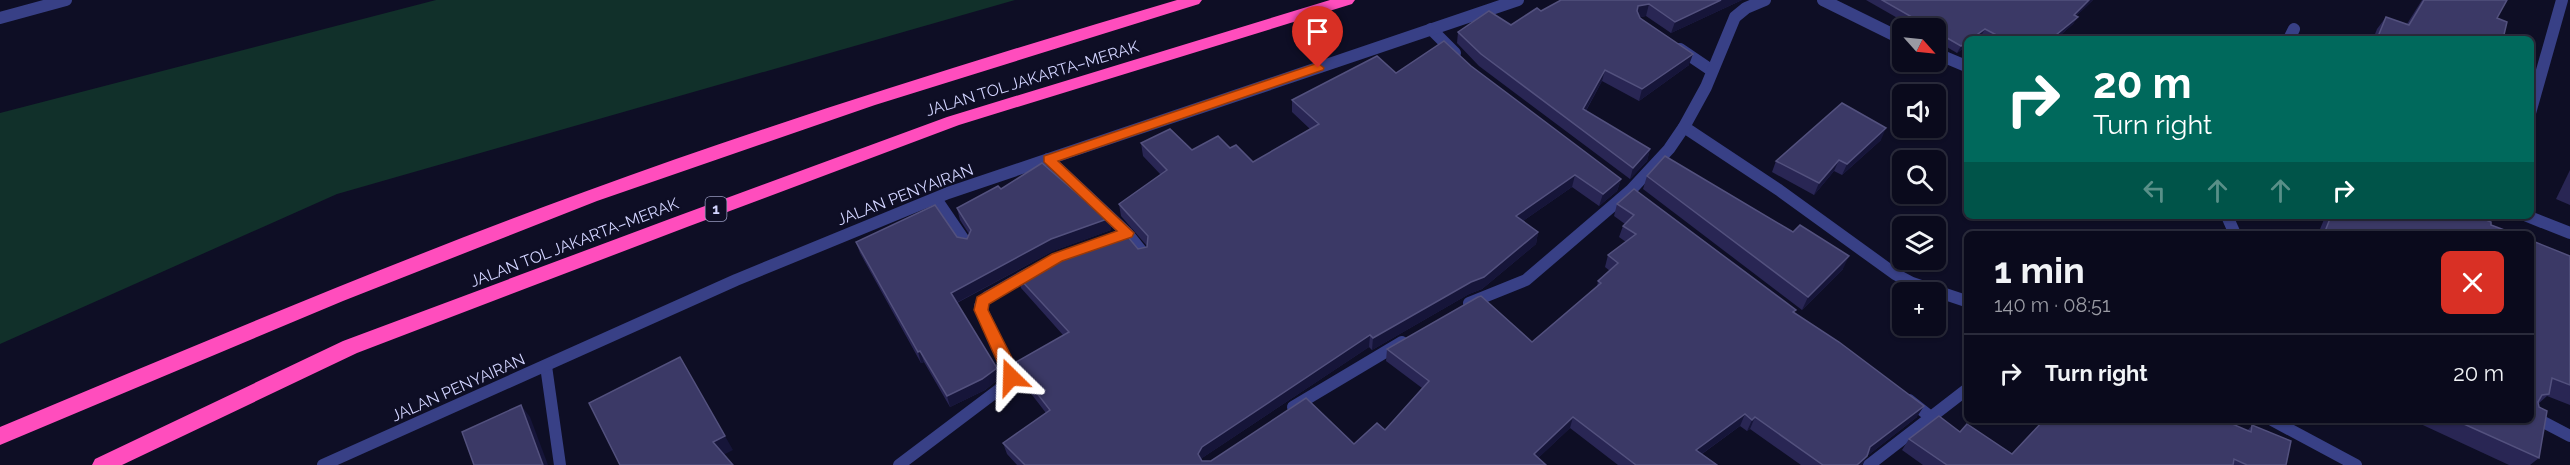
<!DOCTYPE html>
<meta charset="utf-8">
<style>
:root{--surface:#0a0a1c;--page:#131325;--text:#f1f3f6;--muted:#999aa3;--line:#2a2b3b}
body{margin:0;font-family:Raleway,sans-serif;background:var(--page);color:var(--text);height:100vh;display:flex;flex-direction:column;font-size:22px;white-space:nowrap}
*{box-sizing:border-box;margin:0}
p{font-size:20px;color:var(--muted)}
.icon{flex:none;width:33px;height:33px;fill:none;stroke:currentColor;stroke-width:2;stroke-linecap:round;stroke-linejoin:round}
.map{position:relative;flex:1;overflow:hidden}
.drawer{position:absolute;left:1964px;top:231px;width:570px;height:192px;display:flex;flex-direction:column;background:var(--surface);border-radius:9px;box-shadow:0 2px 4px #0004,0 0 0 2px var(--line)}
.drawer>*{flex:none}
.hud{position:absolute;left:1964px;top:36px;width:570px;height:183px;border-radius:9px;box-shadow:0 2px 4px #0004,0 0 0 2px var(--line);background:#00695c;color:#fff;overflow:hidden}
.needle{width:39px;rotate:117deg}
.tools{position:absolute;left:1892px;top:18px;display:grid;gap:12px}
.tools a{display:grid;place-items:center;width:54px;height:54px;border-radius:9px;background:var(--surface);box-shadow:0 2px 4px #0004,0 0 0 2px var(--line);font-size:30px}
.pin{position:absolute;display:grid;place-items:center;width:51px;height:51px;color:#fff;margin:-62px -26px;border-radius:50% 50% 50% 0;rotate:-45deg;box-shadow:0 0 6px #0007}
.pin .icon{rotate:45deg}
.me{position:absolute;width:66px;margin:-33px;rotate:338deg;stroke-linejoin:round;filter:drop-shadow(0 0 4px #0008)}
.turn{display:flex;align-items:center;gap:21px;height:126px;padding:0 30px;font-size:27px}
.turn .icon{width:78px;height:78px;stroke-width:2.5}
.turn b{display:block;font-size:42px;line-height:51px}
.lanes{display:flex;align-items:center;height:57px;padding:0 30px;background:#0003;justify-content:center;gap:30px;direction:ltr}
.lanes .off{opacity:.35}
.round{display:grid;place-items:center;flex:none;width:63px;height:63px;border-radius:9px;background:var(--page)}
.overview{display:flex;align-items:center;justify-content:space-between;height:102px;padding:0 30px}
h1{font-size:36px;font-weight:700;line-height:45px}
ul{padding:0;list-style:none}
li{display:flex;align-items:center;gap:18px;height:78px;padding:0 30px;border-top:2px solid var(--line)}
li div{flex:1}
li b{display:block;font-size:22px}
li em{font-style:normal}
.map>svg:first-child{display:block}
</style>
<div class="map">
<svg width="2570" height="465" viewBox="0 0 2570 465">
<rect width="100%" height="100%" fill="#0e0e25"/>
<polygon fill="#11302a" points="436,0 1015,0 337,194 0,344 0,113"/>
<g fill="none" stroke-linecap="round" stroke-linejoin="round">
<polyline stroke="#384086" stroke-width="12" points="1680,49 1711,70"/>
<g stroke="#384086" stroke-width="12">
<polyline points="1823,0 1902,39"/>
<polyline points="0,18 66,0"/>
<polyline points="1431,29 1455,53"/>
<polyline points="2289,39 2294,29"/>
<polyline points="1935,53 1966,66"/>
<polyline points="2530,113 2562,0"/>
<polyline points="1684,127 1779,190 1895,274 1912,283 1966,301"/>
<polyline points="1048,159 1127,233 1111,239"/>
<polyline points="936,199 966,243"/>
<polyline points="2227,216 2235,234"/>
<polyline points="2527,216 2570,233"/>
<polyline points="1127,233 1143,253"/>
<polyline points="1469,303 1526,280 1631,190 1669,149 1684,127 1706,87 1735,17 1746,8 1765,0"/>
<polyline points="546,366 560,465"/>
<polyline points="1909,400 1932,418"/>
<polyline points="1293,407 1402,342"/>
<polyline points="2530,415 2570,436"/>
<polyline points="2272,420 2356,465"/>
<polyline points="323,465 736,280 948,193 1518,0"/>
<polyline points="899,465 1005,385 1011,377 1011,370 980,306 987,297 1031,272"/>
<polyline points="1869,465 1966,390"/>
</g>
<g fill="#ff4dbd" fill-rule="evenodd">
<path d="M1177 0H1202L1199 4 875 105 597 201 343 301 0 445V427C194 346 387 264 584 192 779 121 977 59 1177 0Z"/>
<polygon points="1330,0 1355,0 1352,4 959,125 687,227 357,353 122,465 92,465 95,459 343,341 675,217 947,117"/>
</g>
</g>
<g fill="#292654">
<polygon points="1742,0 1671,33 1646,16 1640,17 1689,65 1639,101 1602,81 1586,111 1650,149 1647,161 1630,179 1479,66 1457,43 1458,32 1511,25 1541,11 1580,1"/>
<polygon points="1866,0 2093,0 2076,16 2078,17 2073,24 2056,39 1986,39 1981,36 1957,53 1935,40 1935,28 1915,28"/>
<polygon points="2422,0 2507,0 2497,18 2503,39 2373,39 2377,29 2386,17 2407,24"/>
<polygon points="1471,66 1621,179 1617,191 1599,206 1572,187 1523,221 1538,232 1536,244 1482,289 1469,294 1372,350 1369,347 1202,458 1202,461 1211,461 1354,444 1385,430 1422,388 1386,361 1387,349 1532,342 1597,287 1598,281 1610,271 1605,267 1608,255 1626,242 1619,237 1623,226 1625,224 1614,216 1617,204 1794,313 1917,417 1867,456 1862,465 1801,465 1750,429 1747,431 1740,426 1702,454 1717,465 1618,465 1570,428 1538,458 1546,465 1017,465 1007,454 1003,443 1046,413 1019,378 1016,366 1063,335 1021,288 1018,277 1147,247 1147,246 1121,216 1119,204 1161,175 1143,156 1141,143 1192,150 1230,148 1253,162 1310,129 1292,112 1292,100 1396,73"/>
<polygon points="1881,140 1842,175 1834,171 1814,195 1772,172 1776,161"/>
<polygon points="2570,170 2570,205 2556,199"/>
<polygon points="1647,176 1843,269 1802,310 1643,189"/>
<polygon points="1001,189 1110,218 1111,230 1053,251 957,303 997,368 1000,378 985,390 950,407 924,362 921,363 860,253 856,242 957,237 967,239 969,234 960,220 957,208"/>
<polygon points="2323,216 2476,216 2491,225 2515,234 2318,234 2325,217"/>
<polygon points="2570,256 2570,405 2547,396 2538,404 2539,458 2530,465 2509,465 2412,420 2530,420"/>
<polygon points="2252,425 2286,465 1923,465 1902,450 1909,439 1960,432 2012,454 2247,431"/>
</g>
<g fill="#161539">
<polygon points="1721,0 1742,0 1671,33 1675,22"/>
<polygon points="2089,0 2093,0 2070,22 2074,15"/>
<polygon points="1649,4 1646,16 1636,18 1634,23 1638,6"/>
<polygon points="2078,17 2073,24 2056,39 2051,39"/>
<polygon points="1985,29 1981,36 1978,39 1971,39"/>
<polygon points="1966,42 1966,47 1957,53 1961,46"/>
<polygon points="1693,54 1689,65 1639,101 1642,89"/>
<polygon points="1605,70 1602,81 1580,121 1583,109"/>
<polygon points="1886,128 1881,140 1842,175 1847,164"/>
<polygon points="1650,149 1647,161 1630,179 1633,168"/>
<polygon points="1839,160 1834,171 1814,195 1819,183"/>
<polygon points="1575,175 1572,187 1513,228 1516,216"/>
<polygon points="1621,179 1617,191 1599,206 1603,194"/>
<polygon points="1110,218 1111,230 1053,251 954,304 951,293 1051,239"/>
<polygon points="1538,232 1536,244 1482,289 1469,294 1372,350 1373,338"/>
<polygon points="1849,256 1843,269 1802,310 1808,297"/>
<polygon points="1370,335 1369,347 1202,458 1199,465 1198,454 1202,447"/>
<polygon points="920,351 924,362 921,363 918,352"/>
<polygon points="997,368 1000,378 985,390 950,407 947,396"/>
<polygon points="521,405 530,417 548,465 543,465"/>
<polygon points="1924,406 1917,417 1867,456 1862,465 1857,465 1870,447"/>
<polygon points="1745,414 1740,426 1692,461 1696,450"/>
<polygon points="1573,417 1570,428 1531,465 1534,454"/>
<polygon points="1755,417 1750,429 1747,431 1752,420"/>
<polygon points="725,436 733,450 721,456 713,442"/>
</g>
<g fill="#3b3966" stroke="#53517e" stroke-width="1.5">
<polygon points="1561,0 1721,0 1675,22 1649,4 1638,6 1637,11 1640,18 1693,54 1642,89 1605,70 1583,109 1650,149 1633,168 1481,54 1458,32 1489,11 1511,25 1537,8 1541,11"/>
<polygon points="1882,0 2089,0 2074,15 2078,17 2051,39 2004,39 1985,29 1971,39 1966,39 1966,42 1961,46 1935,31 1935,28 1931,28"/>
<polygon points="2424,0 2507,0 2497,18 2507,22 2503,39 2377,39 2386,17 2409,25"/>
<polygon points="1444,41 1471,66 1621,179 1603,194 1575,175 1516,216 1538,232 1484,277 1471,282 1373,338 1370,335 1202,447 1198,454 1202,461 1211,461 1306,398 1354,444 1377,423 1385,430 1429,381 1387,349 1478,297 1481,296 1532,342 1601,283 1598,281 1618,263 1608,255 1636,234 1623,226 1634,215 1617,204 1634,189 1796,310 1793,312 1839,342 1924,406 1870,447 1867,456 1857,465 1823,465 1755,417 1752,420 1745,414 1696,450 1717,465 1636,465 1573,417 1534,454 1546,465 1025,465 1003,443 1050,410 1016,366 1016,362 1069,332 1018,277 1058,254 1123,231 1138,249 1147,247 1148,236 1119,204 1167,170 1141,143 1170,129 1192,150 1218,136 1230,148 1236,145 1253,162 1319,124 1292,100 1377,56 1396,73"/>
<polygon points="1842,103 1886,128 1847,164 1839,160 1819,183 1776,161"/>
<polygon points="1665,156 1793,232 1800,225 1849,256 1808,297 1647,176"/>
<polygon points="1042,163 1103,216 1105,214 1110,218 1051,239 951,293 997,368 982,379 947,396 920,351 918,352 856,242 935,205 957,237 967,239 971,230 957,208 998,186 1001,189"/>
<polygon points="2331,216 2476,216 2491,222 2491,225 2515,234 2324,234"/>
<polygon points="2530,240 2570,256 2570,385 2552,378 2549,394 2542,395 2538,402 2539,407 2547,411 2539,458 2455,420 2530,420"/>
<polygon points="680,357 725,436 713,442 733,465 620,465 589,403"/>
<polygon points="521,405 543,465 474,465 462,432"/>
<polygon points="1939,416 1960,432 1967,424 2012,454 2044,420 2223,420 2251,432 2252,425 2291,441 2286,465 2247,465 2234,459 2233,465 1947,465 1909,439"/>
</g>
<polygon fill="#ea580c" stroke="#983908" stroke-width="1.5" points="1318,63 1324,68 1323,70 1058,161 1134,233 1132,237 1062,261 989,304 988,310 1018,370 1016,381 1006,381 974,310 977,297 1052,254 1117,231 1044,162 1044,156"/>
<g text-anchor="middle" stroke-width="4.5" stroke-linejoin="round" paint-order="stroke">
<rect fill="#0e0e25" stroke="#9799be" stroke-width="1.5" x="705.5" y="197" width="21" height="24" rx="4.5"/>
<g font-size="15" font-weight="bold" fill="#d2d4ff">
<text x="716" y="214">1</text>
</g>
<g font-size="16" fill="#d2d4ff" stroke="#0e0e25">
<text transform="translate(1032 78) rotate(-17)" y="6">JALAN TOL JAKARTA–MERAK</text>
<text transform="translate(905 194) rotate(-21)" y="6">JALAN PENYAIRAN</text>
<text transform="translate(574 242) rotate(-21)" y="6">JALAN TOL JAKARTA–MERAK</text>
<text transform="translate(458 387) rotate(-24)" y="6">JALAN PENYAIRAN</text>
</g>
</g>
</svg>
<div class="tools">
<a><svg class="needle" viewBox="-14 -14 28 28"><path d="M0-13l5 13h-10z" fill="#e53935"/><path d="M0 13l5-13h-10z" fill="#999aa3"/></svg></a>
<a><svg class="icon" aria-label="sound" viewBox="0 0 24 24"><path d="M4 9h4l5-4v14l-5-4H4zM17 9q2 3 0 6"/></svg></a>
<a><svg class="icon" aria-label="search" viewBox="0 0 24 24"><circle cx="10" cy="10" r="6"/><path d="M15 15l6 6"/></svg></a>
<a><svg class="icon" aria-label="layers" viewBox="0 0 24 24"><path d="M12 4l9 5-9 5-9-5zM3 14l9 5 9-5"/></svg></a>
<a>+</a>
</div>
<div class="pin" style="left:1318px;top:68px;background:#d93025"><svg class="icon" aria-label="arrive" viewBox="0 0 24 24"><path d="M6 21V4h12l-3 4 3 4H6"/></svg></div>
<svg class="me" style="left:1011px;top:377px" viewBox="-20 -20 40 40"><path d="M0-17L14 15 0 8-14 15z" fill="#ea580c" stroke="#fff" stroke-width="4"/></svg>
<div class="hud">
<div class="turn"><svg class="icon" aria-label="right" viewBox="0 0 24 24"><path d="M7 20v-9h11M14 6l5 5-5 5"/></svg><div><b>20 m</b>Turn right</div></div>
<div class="lanes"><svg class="icon off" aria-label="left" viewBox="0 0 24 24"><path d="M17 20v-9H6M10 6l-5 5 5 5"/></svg><svg class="icon off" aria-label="ahead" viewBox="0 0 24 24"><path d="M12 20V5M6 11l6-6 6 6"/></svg><svg class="icon off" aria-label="ahead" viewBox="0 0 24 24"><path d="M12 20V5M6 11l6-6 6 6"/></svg><svg class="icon" aria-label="right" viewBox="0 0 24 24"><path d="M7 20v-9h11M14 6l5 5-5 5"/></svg></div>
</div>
<section class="drawer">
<div class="overview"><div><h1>1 min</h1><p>140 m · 08:51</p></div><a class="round" style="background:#d93025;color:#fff"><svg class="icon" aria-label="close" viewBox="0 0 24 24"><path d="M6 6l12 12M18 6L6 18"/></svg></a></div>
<ul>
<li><svg class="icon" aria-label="right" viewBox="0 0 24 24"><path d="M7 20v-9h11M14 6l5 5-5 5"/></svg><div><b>Turn right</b></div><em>20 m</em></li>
</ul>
</section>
</div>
